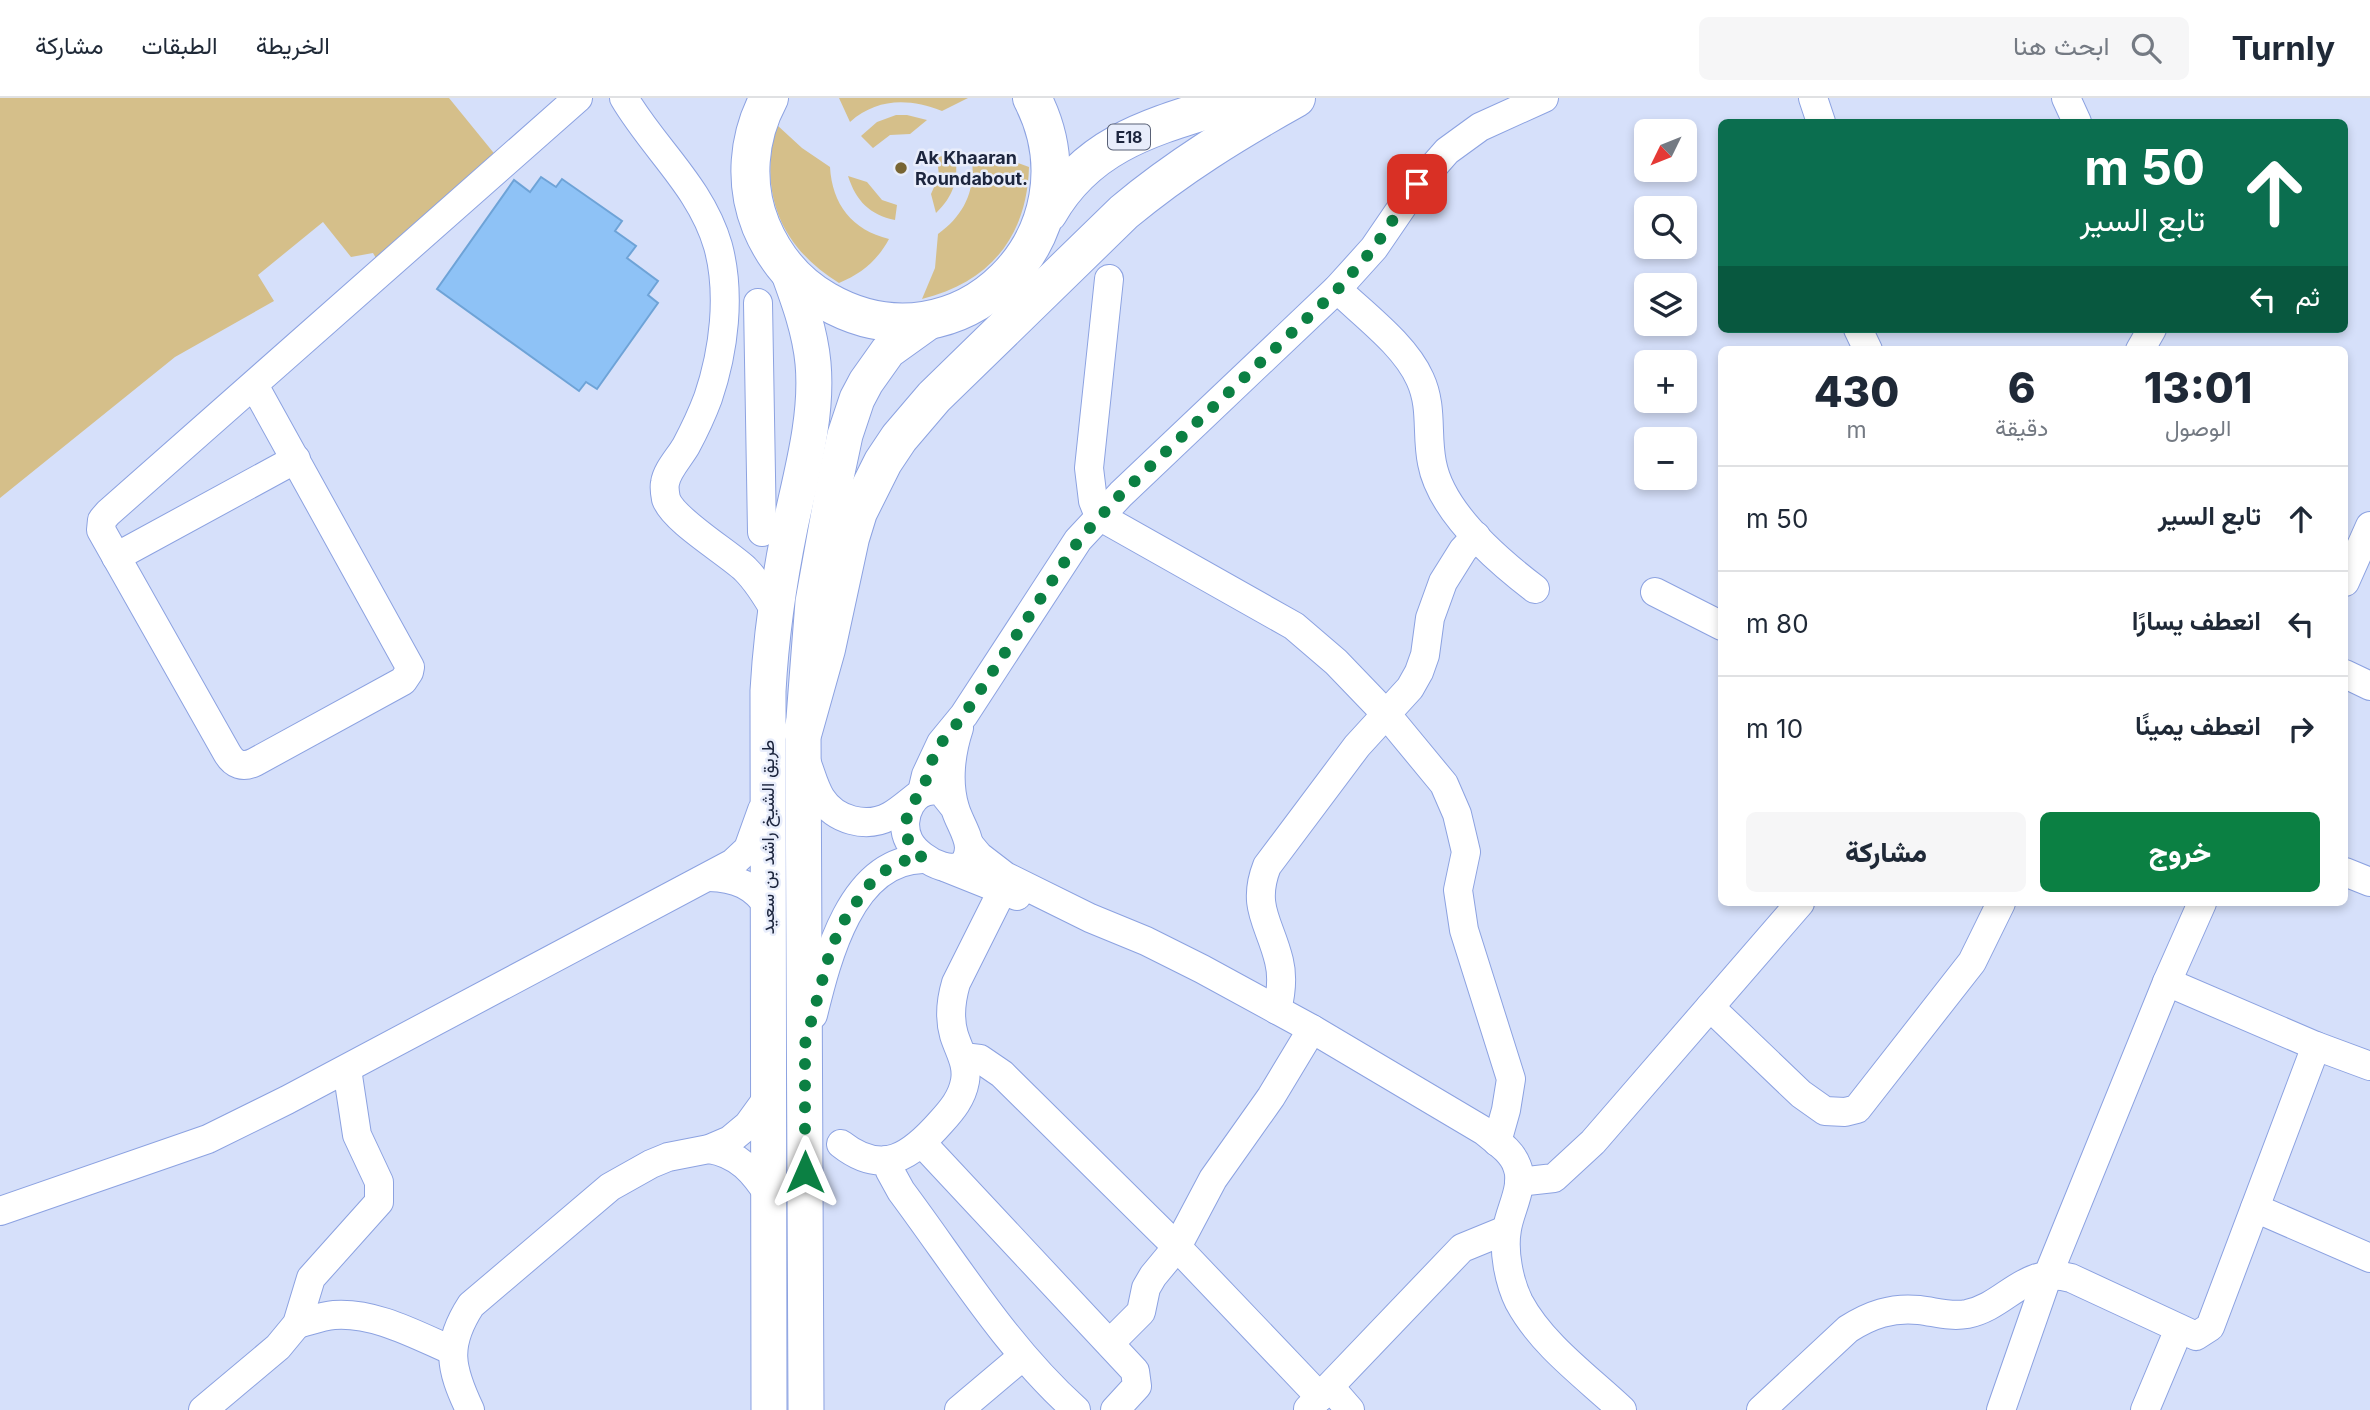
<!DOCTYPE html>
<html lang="ar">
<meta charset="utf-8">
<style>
:root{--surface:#fff;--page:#f6f6f7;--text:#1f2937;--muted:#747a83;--line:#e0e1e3;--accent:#0b8043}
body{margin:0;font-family:Inter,Vazirmatn,sans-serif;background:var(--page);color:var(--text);direction:rtl;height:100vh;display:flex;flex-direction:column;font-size:26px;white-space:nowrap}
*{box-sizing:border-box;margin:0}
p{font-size:23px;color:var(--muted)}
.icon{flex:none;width:38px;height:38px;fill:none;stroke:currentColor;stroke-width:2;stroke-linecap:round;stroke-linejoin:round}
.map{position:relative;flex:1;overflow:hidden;direction:ltr}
.side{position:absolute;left:1718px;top:248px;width:630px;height:560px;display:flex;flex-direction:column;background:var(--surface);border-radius:10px;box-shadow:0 4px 10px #0003;direction:rtl}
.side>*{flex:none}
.hud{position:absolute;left:1718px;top:21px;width:630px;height:214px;border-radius:10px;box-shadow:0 4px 10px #0003;direction:rtl;background:#0b6e4f;color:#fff;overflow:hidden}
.needle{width:46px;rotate:227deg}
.buttons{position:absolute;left:1634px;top:21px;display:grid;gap:14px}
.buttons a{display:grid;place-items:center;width:63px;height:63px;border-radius:10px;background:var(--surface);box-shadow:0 4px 10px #0003;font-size:35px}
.pin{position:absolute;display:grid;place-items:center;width:60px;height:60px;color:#fff;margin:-30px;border-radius:14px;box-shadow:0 4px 10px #0006}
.me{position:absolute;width:77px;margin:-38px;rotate:0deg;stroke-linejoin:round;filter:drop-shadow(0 0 5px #0008)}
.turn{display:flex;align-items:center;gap:24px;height:147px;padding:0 28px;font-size:32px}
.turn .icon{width:91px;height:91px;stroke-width:2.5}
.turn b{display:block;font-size:49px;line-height:60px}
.then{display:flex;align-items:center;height:66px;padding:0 28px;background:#0003;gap:14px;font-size:26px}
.eta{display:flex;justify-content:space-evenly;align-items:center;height:119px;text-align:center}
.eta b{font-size:42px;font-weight:800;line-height:49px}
.primary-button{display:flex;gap:14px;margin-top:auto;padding:14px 28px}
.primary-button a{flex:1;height:80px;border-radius:10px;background:var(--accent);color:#fff;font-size:28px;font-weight:800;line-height:80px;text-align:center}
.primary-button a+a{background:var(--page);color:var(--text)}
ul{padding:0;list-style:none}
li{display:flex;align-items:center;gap:21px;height:105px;padding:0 28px;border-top:2px solid var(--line)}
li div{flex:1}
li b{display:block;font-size:26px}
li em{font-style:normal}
header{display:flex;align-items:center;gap:42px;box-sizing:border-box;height:98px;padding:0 35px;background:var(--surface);border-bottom:2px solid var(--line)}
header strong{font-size:33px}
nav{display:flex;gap:38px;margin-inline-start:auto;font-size:24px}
.search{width:490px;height:63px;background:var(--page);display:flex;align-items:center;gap:18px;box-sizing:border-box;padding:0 24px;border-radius:10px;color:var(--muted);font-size:26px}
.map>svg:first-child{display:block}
</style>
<header>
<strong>Turnly</strong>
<div class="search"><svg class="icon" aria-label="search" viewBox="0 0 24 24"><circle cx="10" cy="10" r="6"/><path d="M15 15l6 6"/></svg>ابحث هنا</div>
<nav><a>الخريطة</a><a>الطبقات</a><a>مشاركة</a></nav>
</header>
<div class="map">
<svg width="2370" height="1312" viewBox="0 0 2370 1312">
<rect width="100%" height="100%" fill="#d6e0fa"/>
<g fill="#d5bf8a">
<polygon points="0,0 449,0 506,70 380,167 373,155 351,159 323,124 258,177 274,203 175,259 0,400"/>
<path d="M839 0H968L942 13C909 0 877 0 850 24Z"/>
<polygon points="896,17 907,17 927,22 910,36 890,37 873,50 861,38 877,24"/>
<path d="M777 27 802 50 830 69C832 106 852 132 889 141 877 163 861 176 839 185 780 149 758 93 777 27Z"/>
<path d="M971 55 1001 59 1029 69C1027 139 990 184 922 201L935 170 938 136C966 116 977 89 971 55Z"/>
<path d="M955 56C959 80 954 98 936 115L931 96 939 78 937 59Z"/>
<path d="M848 78 867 84 882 102 897 107 895 122C870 117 856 103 848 78Z"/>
</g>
<polygon fill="#8ec2f6" stroke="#6ea3d7" stroke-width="2" points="541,79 556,89 562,81 622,123 615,133 636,148 627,160 658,183 648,197 658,205 597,291 586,284 579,293 437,191 514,82 530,94"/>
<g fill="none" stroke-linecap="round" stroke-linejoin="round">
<defs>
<g id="minor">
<path d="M624 0C654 51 701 89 718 148 731 196 724 253 708 300 702 316 694 333 686 348 679 360 667 372 665 385 664 390 665 396 666 401 673 422 727 454 745 471 758 484 767 499 776 515"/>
<polyline points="1813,0 1821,24"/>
<polyline points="2066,0 2077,24"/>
<polyline points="1109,181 1089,370 1093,403 1099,418 1294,528 1336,564 1387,617 1444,686 1457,716 1466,754 1458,792 1464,832 1511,981 1506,1012 1497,1044"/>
<path d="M1337 191C1364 217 1405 247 1420 281 1433 309 1426 336 1432 365 1441 414 1497 462 1535 491"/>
<polyline points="758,205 762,434"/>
<polyline points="1858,231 1868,252"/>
<polyline points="2140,252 2152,231"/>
<path d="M254 287 410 569 409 574 403 583 255 664C243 670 234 667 227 655L101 432 102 422 108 415 578 0"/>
<polyline points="116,459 296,361"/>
<polyline points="2345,484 2370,428"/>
<polyline points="1655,494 1722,528"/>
<polyline points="2345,576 2370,588"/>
<path d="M806 663C811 675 814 689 821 700 835 722 866 731 890 718 899 713 908 705 917 698"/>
<polyline points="922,694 926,677 941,645 964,617 1078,442 1121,396 1337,191 1374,150 1417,87 1447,53 1480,29 1544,0"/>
<path d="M954 709 942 694C914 685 897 720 909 743 919 763 967 788 969 750 969 737 958 722 955 710 947 684 951 654 959 630"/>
<path d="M969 746 979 758 1005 778 1090 820 1146 843 1202 871 1312 931 1484 1033C1496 1043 1512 1053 1517 1068 1525 1088 1510 1111 1507 1131 1503 1153 1509 1184 1519 1204 1542 1247 1587 1279 1622 1312"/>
<polyline points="947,770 1017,798"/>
<polyline points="2345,774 2370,784"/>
<path d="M709 779C736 780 754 787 769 810"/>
<polyline points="1710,909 1801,996 1825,1013 1845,1014 1857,1011 1972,864 2001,805"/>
<path d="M1277 912C1281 896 1283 879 1279 863 1270 825 1251 809 1267 768L1357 648 1410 590 1419 574 1425 557 1430 520 1443 484 1463 452 1476 438"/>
<path d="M813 917C827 860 851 762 923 761"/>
<polyline points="2316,948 2370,968"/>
<polyline points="963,959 980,961 1002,976 1177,1149 1320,1299"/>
<polyline points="922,1045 1135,1273 1137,1288 1115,1312"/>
<path d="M841 1046C883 1079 911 1058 941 1024 952 1012 962 1000 965 983 968 966 959 953 954 937 949 920 951 902 956 885L1002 793"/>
<path d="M709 1051C739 1056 754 1074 770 1099"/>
<path d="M887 1062 890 1073 901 1093C957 1168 1006 1249 1076 1312"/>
<polyline points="1519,1084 1554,1080 1593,1044 1800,805"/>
<polyline points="2255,1110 2370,1160"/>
<polyline points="0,1113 208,1041 287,1002 733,765 748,751 762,712"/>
<path d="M297 1226C309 1223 322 1218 334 1217 375 1214 416 1237 453 1253"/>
<polyline points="1110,1245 1141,1214 1146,1190 1153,1178 1177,1149 1213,1081 1271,999 1312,931"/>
<polyline points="1330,1289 1350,1312"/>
<polyline points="1308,1311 1462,1150 1506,1132"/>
<polyline points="203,1312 278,1249 297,1226 311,1180 379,1104 379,1084 357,1037 347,971"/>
<path d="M470 1312C450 1270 445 1247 471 1207L610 1089 651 1066 668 1059 709 1051 730 1042 748 1027 769 998"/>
<polyline points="959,1312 1023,1258"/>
<path d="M1761 1312 1848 1231C1870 1217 1892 1209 1919 1212 1936 1214 1950 1219 1967 1216 2007 1208 2024 1167 2071 1180L2196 1238 2210 1229 2316 948 2167 884"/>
<polyline points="2001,1312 2048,1177 2167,884 2202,805"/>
<polyline points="2145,1312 2179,1231"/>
</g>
<g id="major">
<path d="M769 1312 768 593C771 538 779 483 790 429 801 377 818 319 813 265 810 233 799 203 788 173"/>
<polyline points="806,1312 803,633 813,504 832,398 845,337 857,301 866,284 888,253 934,220"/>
</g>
<g id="highway">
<path d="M769 0C748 39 744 86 761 128 774 159 796 186 826 203 960 280 1102 135 1032 0"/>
<path d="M1048 115C1092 38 1166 26 1244 0"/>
<path d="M803 633 826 551 850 440 858 414 883 364 899 340 934 299 1124 114C1178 69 1235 34 1296 0"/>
</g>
</defs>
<use href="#minor" stroke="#8ca2e1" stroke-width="30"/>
<use href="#major" stroke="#8ca2e1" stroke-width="37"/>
<use href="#highway" stroke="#8ca2e1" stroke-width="40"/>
<use href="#minor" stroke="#fff" stroke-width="28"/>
<use href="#major" stroke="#fff" stroke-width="35"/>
<use href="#highway" stroke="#fff" stroke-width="38"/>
</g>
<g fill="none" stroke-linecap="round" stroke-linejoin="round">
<polyline stroke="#0b8043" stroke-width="12" stroke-dasharray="0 21.6" points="805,1074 805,946 831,850 847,817 875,779 901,763 923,761 907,740 905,725 913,704 922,694 933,660 941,645 964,617 1079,442 1121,396 1338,191 1374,150 1417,86"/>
</g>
<circle fill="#786533" stroke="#e8edfb" stroke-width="2.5" cx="901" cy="70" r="7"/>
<g text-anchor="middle" stroke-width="5" stroke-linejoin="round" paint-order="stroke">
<rect fill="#e8edfb" stroke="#596176" stroke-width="2" x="1108" y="26.5" width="42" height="25" rx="5"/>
<g font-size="16" font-weight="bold" fill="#1c253d">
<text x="1129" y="45">E18</text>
</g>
<g font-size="18" font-weight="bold" fill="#1c253d" stroke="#e8edfb" text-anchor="start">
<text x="915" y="66">Ak Khaaran<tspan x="915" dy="21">Roundabout.</tspan></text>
</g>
<g font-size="18" fill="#1c253d" stroke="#e8edfb">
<text transform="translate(768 739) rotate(-90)" y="6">طريق الشيخ راشد بن سعيد</text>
</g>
</g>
</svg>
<div class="buttons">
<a><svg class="needle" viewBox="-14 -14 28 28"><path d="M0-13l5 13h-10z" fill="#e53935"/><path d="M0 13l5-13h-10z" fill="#747a83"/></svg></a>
<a><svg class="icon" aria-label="search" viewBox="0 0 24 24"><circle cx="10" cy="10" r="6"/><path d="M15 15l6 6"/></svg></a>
<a><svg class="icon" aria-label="layers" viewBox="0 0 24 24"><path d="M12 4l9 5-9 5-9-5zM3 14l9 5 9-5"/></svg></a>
<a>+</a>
<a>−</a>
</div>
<div class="pin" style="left:1417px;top:86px;background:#d93025"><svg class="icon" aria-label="arrive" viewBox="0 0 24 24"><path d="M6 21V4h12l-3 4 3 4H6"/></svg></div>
<svg class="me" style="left:805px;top:1074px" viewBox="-20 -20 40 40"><path d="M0-17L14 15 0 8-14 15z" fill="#0b8043" stroke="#fff" stroke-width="4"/></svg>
<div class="hud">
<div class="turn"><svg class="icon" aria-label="ahead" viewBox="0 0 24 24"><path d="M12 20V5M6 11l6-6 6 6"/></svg><div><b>50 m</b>تابع السير</div></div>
<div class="then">ثم<svg class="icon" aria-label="left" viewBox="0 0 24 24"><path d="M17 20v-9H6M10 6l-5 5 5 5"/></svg></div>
</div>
<section class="side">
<div class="eta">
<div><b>13:01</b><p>الوصول</p></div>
<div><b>6</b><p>دقيقة</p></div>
<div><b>430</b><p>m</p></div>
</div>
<ul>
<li><svg class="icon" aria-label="ahead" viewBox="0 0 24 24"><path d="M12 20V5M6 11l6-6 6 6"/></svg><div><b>تابع السير</b></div><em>50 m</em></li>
<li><svg class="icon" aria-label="left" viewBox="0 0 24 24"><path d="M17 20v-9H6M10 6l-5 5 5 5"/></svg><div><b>انعطف يسارًا</b></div><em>80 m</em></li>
<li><svg class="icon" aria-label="right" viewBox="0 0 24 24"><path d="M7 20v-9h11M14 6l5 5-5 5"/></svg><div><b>انعطف يمينًا</b></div><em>10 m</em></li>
</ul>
<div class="primary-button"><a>خروج</a><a>مشاركة</a></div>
</section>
</div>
